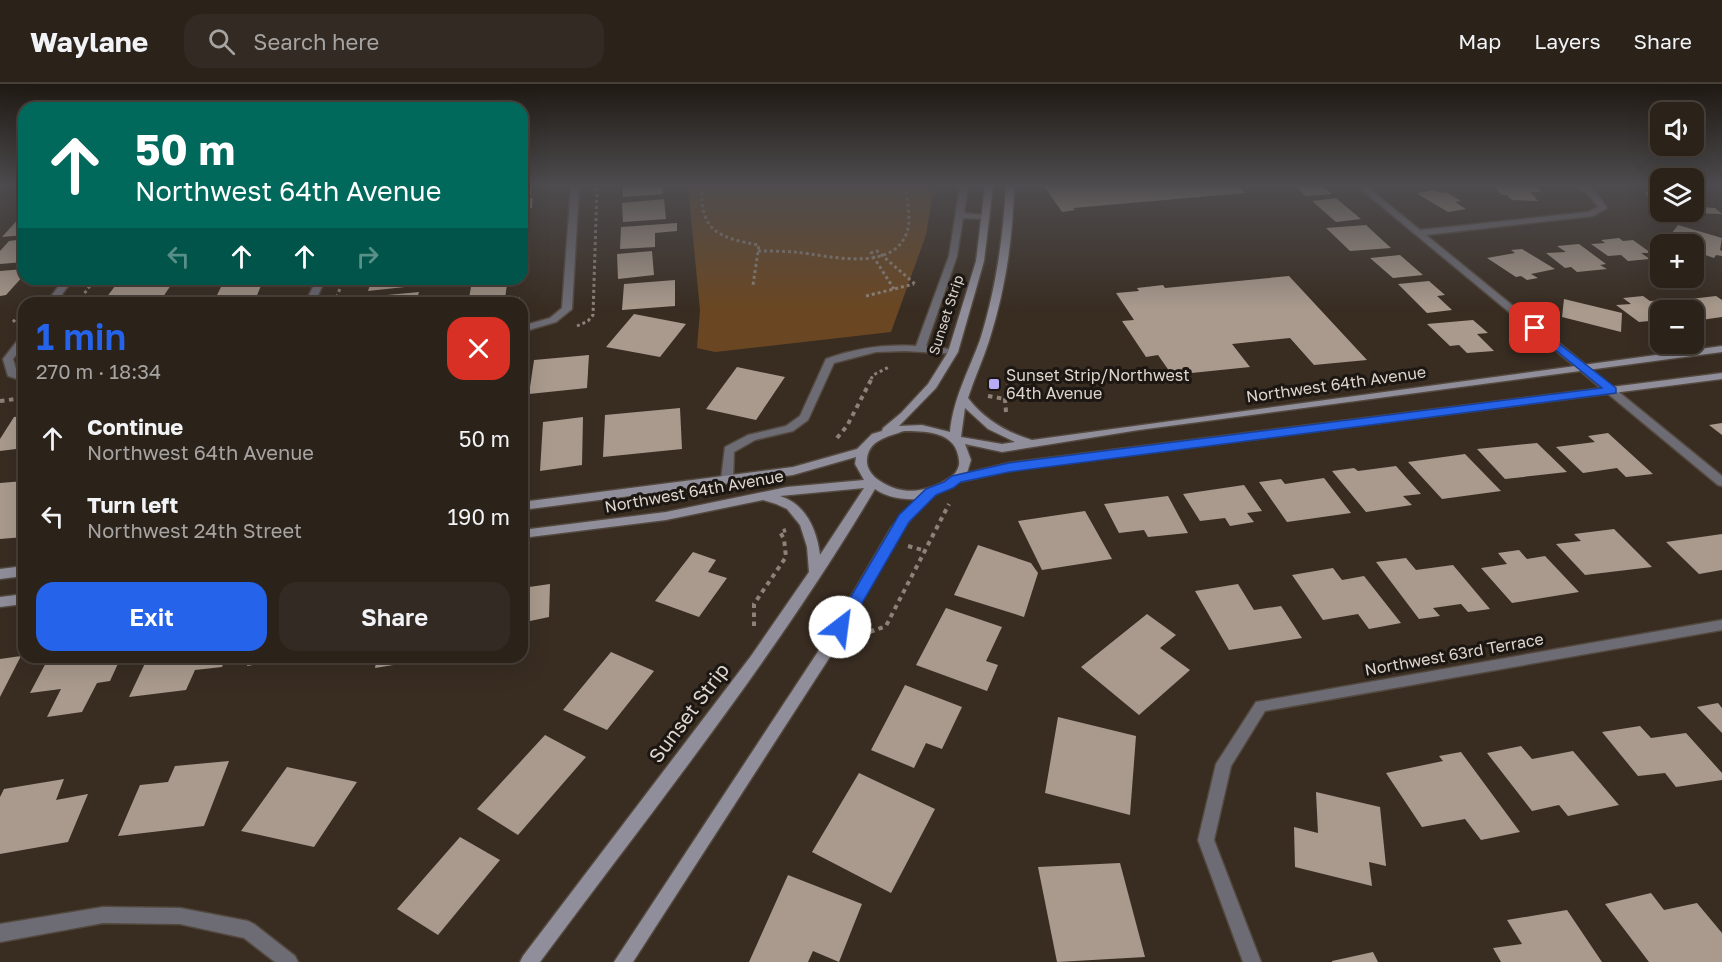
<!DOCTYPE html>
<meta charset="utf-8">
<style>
:root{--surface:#2b221a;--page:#332a23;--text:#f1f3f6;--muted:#a6a4a2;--line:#473f39;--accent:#2563eb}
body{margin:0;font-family:"Golos Text",sans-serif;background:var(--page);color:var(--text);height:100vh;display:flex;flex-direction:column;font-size:22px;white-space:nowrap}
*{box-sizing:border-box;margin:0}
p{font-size:20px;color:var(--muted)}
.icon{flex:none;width:33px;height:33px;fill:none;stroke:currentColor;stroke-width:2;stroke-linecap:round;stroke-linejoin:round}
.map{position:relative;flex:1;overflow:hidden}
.details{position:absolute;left:18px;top:213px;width:510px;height:366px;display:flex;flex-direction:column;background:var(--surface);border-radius:18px;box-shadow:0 6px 24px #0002,0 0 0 2px var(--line)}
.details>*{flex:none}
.hud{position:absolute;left:18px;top:18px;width:510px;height:183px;border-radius:18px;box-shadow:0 6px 24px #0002,0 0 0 2px var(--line);background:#00695c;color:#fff;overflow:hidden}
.controls{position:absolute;left:1650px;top:18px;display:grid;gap:12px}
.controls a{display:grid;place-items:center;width:54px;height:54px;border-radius:12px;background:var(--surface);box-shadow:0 6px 24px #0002,0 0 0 2px var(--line);font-size:30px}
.pin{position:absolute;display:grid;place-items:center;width:51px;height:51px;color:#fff;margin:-26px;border-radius:12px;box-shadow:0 3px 9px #0006}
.me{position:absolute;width:66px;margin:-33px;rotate:30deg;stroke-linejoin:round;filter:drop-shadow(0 0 4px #0008)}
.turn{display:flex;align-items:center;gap:21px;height:126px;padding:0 18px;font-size:27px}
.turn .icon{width:78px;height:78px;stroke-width:2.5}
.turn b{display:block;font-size:42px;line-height:51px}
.lanes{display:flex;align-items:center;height:57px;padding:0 18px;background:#0003;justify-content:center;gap:30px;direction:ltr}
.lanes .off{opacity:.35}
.round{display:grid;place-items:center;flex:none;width:63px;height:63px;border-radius:18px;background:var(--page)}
.summary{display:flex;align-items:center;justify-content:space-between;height:102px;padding:0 18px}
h1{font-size:36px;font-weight:600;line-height:45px;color:var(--accent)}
.cta{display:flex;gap:12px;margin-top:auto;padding:12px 18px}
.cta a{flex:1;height:69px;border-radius:18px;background:var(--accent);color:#fff;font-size:24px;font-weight:600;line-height:69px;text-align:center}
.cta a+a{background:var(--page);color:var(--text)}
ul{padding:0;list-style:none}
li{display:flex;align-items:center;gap:18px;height:78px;padding:0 18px}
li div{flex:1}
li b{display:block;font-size:22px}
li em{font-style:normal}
header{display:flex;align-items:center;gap:36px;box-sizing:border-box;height:84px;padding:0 30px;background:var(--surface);border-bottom:2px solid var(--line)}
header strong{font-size:28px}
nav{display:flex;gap:33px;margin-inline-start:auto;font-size:21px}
.search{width:420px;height:54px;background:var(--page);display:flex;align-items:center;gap:15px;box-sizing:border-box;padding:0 21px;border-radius:18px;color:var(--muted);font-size:22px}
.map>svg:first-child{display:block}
</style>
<header>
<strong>Waylane</strong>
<div class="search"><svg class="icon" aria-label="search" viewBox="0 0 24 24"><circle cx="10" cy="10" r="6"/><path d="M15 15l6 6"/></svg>Search here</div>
<nav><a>Map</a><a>Layers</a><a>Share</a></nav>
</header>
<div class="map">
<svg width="1722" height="878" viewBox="0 0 1722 878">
<rect width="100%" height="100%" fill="#392d22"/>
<polygon fill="#6a4722" points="688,102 934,102 926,151 891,248 715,268 697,264 700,226"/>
<g fill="#a99a8d">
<polygon points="522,102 532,102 531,111 522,112"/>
<polygon points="623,102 663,102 663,110 623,113"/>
<polygon points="1044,102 1238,102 1245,109 1073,124 1075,126 1062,128"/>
<polygon points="1295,102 1322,102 1332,110 1306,112"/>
<polygon points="1493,102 1535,102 1542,108 1530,108 1538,117 1512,116 1507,111 1501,111"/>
<polygon points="1435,106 1441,109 1446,108 1461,117 1455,118 1466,125 1448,128 1416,109"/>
<polygon points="1644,108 1660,109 1660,125"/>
<polygon points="533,114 532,124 522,125 522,115"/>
<polygon points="1336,114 1361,135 1336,138 1312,117"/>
<polygon points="664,115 666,135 623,138 622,119"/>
<polygon points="1694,117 1700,123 1715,124 1722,130 1694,129"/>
<polygon points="20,133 24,133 24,151 2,153"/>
<polygon points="677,139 677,147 655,149 655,163 620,165 621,143"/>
<polygon points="1366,141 1391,164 1350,167 1326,144"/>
<polygon points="1678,141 1722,154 1720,166 1722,167 1722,172 1716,171 1714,174 1694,167 1694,160 1673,160 1665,158"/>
<polygon points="1619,154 1623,157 1633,156 1651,169 1641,169 1650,175 1628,177 1621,171 1608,172 1591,160 1605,159 1601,156"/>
<polygon points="24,155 24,178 0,180 0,167 9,157"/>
<polygon points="1579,160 1606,180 1600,181 1607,185 1577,188 1571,183 1565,184 1546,169 1566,168 1557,162"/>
<polygon points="1522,165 1555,185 1531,190 1538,194 1527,196 1521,192 1516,193 1487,174 1515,169 1511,166"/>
<polygon points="652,167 654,191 618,195 617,170"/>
<polygon points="1400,171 1423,191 1393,194 1370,174"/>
<polygon points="24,185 24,191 6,211 0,212 0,187"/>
<polygon points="1289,192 1367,276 1314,281 1290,254 1232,260 1250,283 1172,291 1158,271 1146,273 1122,237 1134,236 1116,209 1139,207 1137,204 1163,201 1165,204"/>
<polygon points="225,195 269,195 269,197 263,197 255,216 213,219"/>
<polygon points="372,195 407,195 405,203 368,207"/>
<polygon points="675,196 675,222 622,226 624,200"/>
<polygon points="1429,197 1445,211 1437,212 1452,226 1427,229 1398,200"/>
<polygon points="173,198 159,219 116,219 120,213 106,214 115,202"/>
<polygon points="507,200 505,215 520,213 519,219 468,219 471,203"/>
<polygon points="419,208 416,219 374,219 376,212"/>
<polygon points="1643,212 1650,217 1661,216 1677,226 1660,226 1660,236 1639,238 1616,221 1631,220 1623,214"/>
<polygon points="1716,212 1722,216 1722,233 1701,236 1694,231 1694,226 1687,226 1673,217"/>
<polygon points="1564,215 1622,229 1621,248 1562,233"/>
<polygon points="634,230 686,240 660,273 606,263"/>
<polygon points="1473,236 1488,249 1477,250 1494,267 1467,269 1459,261 1450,262 1427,240"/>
<polygon points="589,271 587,304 529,310 534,276"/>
<polygon points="737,283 785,293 756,336 706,325"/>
<polygon points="680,324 682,365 603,373 605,331"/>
<polygon points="24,332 24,364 0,367 0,355 14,333"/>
<polygon points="583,333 582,381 540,387 543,338"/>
<polygon points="1722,339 1722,351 1709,341"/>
<polygon points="1608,349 1653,390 1626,393 1617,384 1583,389 1556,363 1595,358 1588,352"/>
<polygon points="1537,359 1567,388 1505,395 1477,365"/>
<polygon points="1465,370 1501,407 1442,415 1408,378"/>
<polygon points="1396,382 1421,410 1403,412 1412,421 1366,428 1332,387 1354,384 1358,387"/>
<polygon points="1324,394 1351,429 1287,438 1259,398 1281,395 1285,400"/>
<polygon points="24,397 24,453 0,455 0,399"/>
<polygon points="1244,401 1262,427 1247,429 1254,438 1230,442 1225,434 1200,437 1183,410"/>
<polygon points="1168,412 1188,449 1148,453 1144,446 1119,449 1104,420"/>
<polygon points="1085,427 1112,475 1042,486 1018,437"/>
<polygon points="1614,445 1652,483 1585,491 1556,460 1581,457 1574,450"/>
<polygon points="1722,450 1722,486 1699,490 1666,458"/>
<polygon points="978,461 1031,479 1038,489 1024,533 954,511"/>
<polygon points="1519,466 1527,475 1545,472 1579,508 1512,519 1481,484 1507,480 1498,469"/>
<polygon points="693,468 716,476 708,488 727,494 699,533 655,517"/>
<polygon points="1406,474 1416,486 1453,481 1490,525 1468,528 1461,520 1433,524 1440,532 1419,535 1376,478"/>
<polygon points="1333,484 1342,496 1364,492 1401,539 1369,545 1358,530 1323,536 1292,491"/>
<polygon points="550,500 549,533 530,537 530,549 522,551 522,504"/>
<polygon points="1238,500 1254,526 1281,522 1302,554 1229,566 1195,507"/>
<polygon points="946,524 1002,543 986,577 998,581 987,607 916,581"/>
<polygon points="1147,530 1176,551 1160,564 1190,586 1139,631 1081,583"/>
<polygon points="611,568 654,587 607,646 563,626"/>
<polygon points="21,572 0,613 0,575"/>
<polygon points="49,573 121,573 110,597 97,599 82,628 47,633 61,605 30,609"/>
<polygon points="148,573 226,573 222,583 195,586 186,606 129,613"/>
<polygon points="250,573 298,573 298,574 247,582"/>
<polygon points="377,573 430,573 430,575 375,584"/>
<polygon points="905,601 962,623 942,665 926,659 914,684 871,666"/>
<polygon points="1718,619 1722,624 1722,649 1697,623"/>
<polygon points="1058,633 1136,652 1130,731 1045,709"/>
<polygon points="1640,642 1651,654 1686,649 1722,689 1722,696 1676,703 1665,689 1638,692 1602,648"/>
<polygon points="545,651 586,673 518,751 477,725"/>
<polygon points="1521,662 1532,675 1573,667 1619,721 1568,732 1559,721 1532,727 1487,669"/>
<polygon points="1461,668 1520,748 1481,756 1465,735 1422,743 1386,689 1443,677 1439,672"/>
<polygon points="229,677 204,742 118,752 140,701 168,698 175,682"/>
<polygon points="287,683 357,698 314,763 241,747"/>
<polygon points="859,689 935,725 891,809 812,768"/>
<polygon points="64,695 56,716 88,710 68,758 0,770 0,713 4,705"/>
<polygon points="1316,708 1380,723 1386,782 1369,778 1372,802 1295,783 1294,743 1318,749"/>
<polygon points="460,753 500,776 438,851 397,825"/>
<polygon points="1120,779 1145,873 1057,878 1038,783"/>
<polygon points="788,791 862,820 839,878 813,867 808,878 749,878"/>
<polygon points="1651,809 1664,826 1697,819 1722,849 1722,878 1649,878 1605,820"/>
<polygon points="1567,826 1602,878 1501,878 1493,864 1522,860 1507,836"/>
<polygon points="1373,868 1378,878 1332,878 1332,877"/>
</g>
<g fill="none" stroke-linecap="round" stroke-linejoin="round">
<defs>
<path id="lane" d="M960 102H968L964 129 986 131 990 133 986 135 963 134 957 172 926 262 956 266V270L905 267 876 268 834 279 808 336 793 347 755 356 734 368 733 396 731 399H723L721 396 725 363 748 351 786 342 800 332 826 275C856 264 885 260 916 262L949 172Z"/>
<g id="street">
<polygon points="571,102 579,102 572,225 556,238 522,248 522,242 550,234 562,224"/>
<path d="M1357 102H1366L1420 146 1588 128 1598 123 1590 112 1577 102C1592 102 1599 112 1607 124L1593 132 1426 151 1722 392V402L1718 401Z"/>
<polygon points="64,195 73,195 56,219 46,219"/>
<polygon points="317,195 325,195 315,219 305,219"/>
<polygon points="24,251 24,261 13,275 17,288 24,291 24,297 8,292 3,275 21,252"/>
<polygon points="1722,536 1722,546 1265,627 1231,682 1214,756 1261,878 1243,878 1198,756 1216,680 1256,618"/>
<polygon points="103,823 180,824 248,837 254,840 295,872 298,878 275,878 244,854 180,840 103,839 0,858 0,840"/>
</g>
<g id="secondary">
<path d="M985 102H993L984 177 958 268 936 304 899 342 922 341 950 348C953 315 969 286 980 256 996 205 1003 154 1006 102H1014C1013 155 1005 207 989 257 983 276 974 295 968 314 985 336 1006 348 1032 356L1722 262V268L1139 346 1002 368 965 360 971 376 967 389 1009 379 1722 289V295L1009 387 959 398 933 412 916 428 899 450 835 565 633 878H614L825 557 891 444 916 415C902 416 886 413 875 405 777 571 655 723 540 878H520L523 872 751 572 809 488 807 463 800 441 787 425 776 420 763 416 666 436 522 454V446L666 428 787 403 864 396 855 380 856 373 793 391 522 426V418L793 383 857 365 872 350 882 347 883 344 901 329 928 300 948 268 976 177ZM965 324 988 345 1015 358 1002 360 961 353ZM904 347C923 347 953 347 958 371 959 375 960 380 958 384 955 392 948 395 941 399 918 410 898 410 877 395 871 390 866 383 867 375 869 356 887 353 904 347ZM864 404 820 471C817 446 806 420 780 412Z"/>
<polygon points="24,482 24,492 0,495 0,485"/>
<polygon points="24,510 24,520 0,523 0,513"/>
</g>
</defs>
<use href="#lane" stroke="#53483e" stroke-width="3"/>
<use href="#street" stroke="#53483e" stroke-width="3"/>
<use href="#secondary" stroke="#53483e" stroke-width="3"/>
<g stroke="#8c8279" stroke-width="3" stroke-dasharray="3 3" stroke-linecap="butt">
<path d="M702 102C699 147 719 154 759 161L753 201"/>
<path d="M758 167C770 167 783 167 795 168 827 171 893 190 907 148 912 134 906 116 906 102"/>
<polyline points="894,205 871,169 877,167 915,200"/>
<polyline points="866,212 914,200"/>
<polyline points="81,214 95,195"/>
<polyline points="334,219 344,195"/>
<polyline points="13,238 24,225"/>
<polyline points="577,242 588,237 593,231 597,102"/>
<polyline points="871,295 873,291 889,283"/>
</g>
<g stroke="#8c8279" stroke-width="4" stroke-dasharray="4.5 4.5" stroke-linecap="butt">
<polyline points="988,312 1005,315"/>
<polyline points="0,317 24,314"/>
<polyline points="1006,328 1005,315 1008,301"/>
<polyline points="837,354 847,342 872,294"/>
<polyline points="908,462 926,467"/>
<polyline points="754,542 754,520 786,473 784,455 780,448 786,446"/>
<polyline points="870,548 886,542 949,420"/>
</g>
<polyline stroke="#8c8279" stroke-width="4.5" stroke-dasharray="6 6" stroke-linecap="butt" points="858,552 874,546"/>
<use href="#lane" fill="#6d6c74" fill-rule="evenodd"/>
<use href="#street" fill="#6d6c74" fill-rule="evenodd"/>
<use href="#secondary" fill="#8f8e9a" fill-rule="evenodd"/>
</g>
<linearGradient id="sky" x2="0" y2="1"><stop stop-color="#1f1913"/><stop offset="0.45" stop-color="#4e4c4f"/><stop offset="1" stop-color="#4e4c4f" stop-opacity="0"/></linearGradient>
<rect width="1722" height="225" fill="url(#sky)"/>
<polygon fill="#2563eb" stroke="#184099" stroke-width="1.5" points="1535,241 1616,304 1616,309 1009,388 961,398 953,404 936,411 909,438 846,547 835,547 833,543 899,431 926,405 944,398 952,392 1009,379 1602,304 1531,246 1530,244"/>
<rect fill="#b7abf7" stroke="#1c1712" stroke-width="2" x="988" y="294" width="12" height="12" rx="3"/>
<g text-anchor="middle" stroke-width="6" stroke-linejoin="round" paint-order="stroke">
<g font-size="14" fill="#ddd5ce" stroke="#1c1712">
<text transform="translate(946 231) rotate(-72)" y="5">Sunset Strip</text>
</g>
<g font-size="16" fill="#ddd5ce" stroke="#1c1712" text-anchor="start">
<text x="1006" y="297">Sunset Strip/Northwest<tspan x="1006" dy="18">64th Avenue</tspan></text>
</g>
<g font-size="16" fill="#ddd5ce" stroke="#1c1712">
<text transform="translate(1336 300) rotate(-8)" y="6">Northwest 64th Avenue</text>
<text transform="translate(694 407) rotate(-10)" y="6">Northwest 64th Avenue</text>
<text transform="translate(1454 570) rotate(-10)" y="6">Northwest 63rd Terrace</text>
</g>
<g font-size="20" fill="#ddd5ce" stroke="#1c1712">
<text transform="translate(689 629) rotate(-53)" y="7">Sunset Strip</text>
</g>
</g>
</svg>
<div class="controls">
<a><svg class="icon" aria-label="sound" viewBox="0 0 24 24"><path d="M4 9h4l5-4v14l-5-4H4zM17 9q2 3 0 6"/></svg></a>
<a><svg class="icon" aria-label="layers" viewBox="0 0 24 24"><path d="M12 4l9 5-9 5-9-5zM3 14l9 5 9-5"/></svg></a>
<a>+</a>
<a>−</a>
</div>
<div class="pin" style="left:1535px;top:244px;background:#d93025"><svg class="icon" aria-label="arrive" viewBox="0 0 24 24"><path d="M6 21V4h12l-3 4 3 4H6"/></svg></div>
<svg class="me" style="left:840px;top:543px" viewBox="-20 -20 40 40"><circle r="19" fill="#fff"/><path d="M0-13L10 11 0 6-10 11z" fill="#2563eb"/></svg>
<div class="hud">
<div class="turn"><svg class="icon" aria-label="ahead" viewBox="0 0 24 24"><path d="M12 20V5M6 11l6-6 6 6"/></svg><div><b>50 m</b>Northwest 64th Avenue</div></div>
<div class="lanes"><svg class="icon off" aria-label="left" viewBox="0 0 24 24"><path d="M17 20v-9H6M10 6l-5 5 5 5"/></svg><svg class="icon" aria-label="ahead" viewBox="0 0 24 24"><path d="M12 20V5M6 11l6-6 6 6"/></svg><svg class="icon" aria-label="ahead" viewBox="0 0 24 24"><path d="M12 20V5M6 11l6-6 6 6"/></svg><svg class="icon off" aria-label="right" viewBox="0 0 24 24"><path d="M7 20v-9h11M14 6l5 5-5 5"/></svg></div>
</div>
<section class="details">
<div class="summary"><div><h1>1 min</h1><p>270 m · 18:34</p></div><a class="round" style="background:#d93025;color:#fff"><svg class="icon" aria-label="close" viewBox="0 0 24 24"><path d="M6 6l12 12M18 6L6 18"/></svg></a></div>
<ul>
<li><svg class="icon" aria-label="ahead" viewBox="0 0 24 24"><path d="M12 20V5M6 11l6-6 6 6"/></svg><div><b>Continue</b><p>Northwest 64th Avenue</p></div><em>50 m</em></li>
<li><svg class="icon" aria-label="left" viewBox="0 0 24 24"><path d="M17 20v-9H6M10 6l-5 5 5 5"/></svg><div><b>Turn left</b><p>Northwest 24th Street</p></div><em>190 m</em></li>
</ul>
<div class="cta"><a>Exit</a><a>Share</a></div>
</section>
</div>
